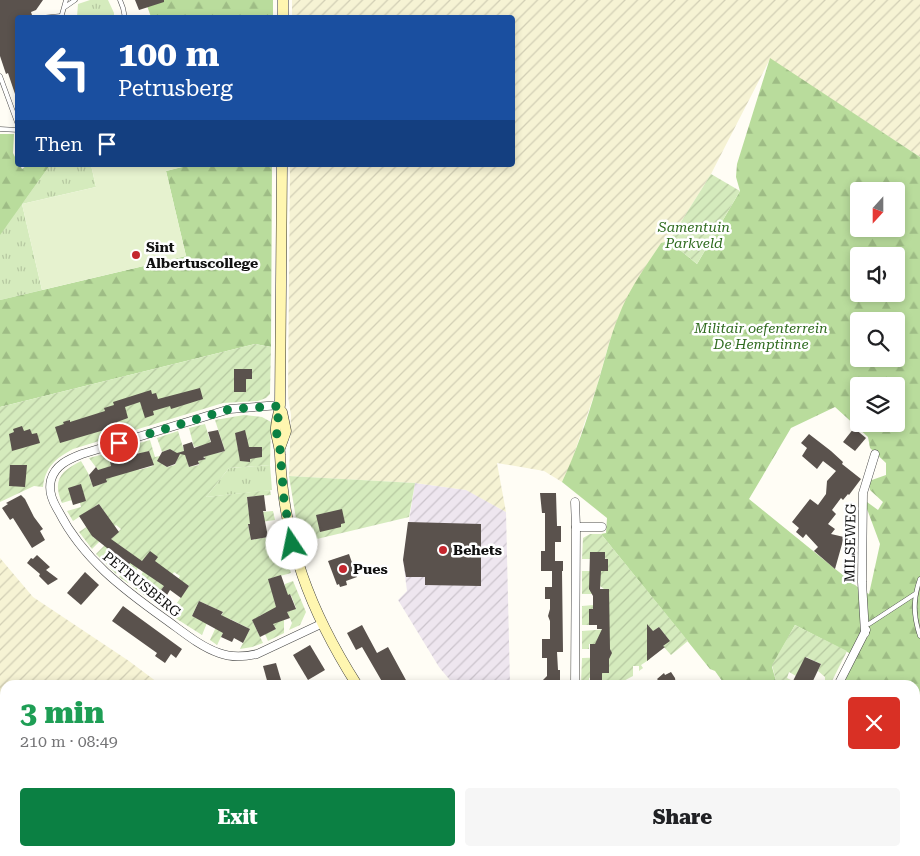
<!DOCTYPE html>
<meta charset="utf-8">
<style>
:root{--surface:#fff;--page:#f6f6f6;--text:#202124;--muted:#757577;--accent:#0b8043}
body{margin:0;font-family:"Roboto Serif",serif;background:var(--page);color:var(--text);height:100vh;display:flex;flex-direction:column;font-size:19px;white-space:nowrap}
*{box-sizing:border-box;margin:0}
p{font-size:16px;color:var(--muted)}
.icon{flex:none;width:28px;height:28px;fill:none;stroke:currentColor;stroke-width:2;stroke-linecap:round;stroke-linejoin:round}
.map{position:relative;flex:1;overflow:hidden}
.details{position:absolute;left:0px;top:680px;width:920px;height:176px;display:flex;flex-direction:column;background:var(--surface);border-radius:15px 15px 0 0;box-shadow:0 2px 8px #0003}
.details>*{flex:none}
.banner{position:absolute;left:15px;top:15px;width:500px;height:152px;border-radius:5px;box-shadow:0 2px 8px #0003;background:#1a4fa0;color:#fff;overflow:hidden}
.needle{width:32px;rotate:201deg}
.buttons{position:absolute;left:850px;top:182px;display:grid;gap:10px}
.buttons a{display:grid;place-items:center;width:55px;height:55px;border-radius:5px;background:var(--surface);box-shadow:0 2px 8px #0003;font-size:25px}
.pin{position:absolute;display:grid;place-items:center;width:42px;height:42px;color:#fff;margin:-21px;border:2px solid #fff;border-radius:50%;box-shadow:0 1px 5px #0007}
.me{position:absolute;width:55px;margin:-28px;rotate:349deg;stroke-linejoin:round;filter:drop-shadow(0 0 4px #0008)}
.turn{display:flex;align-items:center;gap:18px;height:105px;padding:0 20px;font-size:22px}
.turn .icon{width:65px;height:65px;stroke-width:2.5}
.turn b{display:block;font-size:35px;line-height:42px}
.then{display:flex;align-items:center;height:48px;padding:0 20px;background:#0003;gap:10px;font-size:19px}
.round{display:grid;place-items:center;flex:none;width:52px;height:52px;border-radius:5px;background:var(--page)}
.headline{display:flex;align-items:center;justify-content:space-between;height:85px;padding:0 20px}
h1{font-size:30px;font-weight:800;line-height:38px;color:#1e9e55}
.button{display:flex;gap:10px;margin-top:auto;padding:10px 20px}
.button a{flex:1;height:58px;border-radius:5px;background:var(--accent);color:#fff;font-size:20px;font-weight:800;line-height:58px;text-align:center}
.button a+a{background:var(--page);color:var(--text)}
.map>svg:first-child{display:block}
</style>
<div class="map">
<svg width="920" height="856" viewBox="0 0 920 856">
<defs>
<pattern id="industrial-furrows" width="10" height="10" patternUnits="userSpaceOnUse" patternTransform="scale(1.25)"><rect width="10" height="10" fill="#eee6ef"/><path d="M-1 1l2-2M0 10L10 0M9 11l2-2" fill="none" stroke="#cbc4cc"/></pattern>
<pattern id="farmland-furrows" width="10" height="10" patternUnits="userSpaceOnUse" patternTransform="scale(1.25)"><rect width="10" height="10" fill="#f6f3d4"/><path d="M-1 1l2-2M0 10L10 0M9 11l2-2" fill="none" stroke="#d2cfb5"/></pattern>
<pattern id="grass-tufts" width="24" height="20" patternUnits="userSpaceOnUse" patternTransform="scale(1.25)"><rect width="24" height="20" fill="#d5ebbd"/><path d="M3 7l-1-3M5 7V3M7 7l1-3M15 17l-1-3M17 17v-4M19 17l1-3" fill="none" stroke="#b6c8a1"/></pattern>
<pattern id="forest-firs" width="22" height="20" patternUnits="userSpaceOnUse" patternTransform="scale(1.25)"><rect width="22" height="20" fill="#b9dc9c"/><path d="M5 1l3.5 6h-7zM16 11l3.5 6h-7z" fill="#9ebc85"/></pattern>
<pattern id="garden-furrows" width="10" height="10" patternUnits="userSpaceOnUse" patternTransform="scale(1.25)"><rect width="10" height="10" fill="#d5ebbd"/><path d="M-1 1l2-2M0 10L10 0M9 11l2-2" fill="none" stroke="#b6c8a1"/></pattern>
</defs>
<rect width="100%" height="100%" fill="#fffdf5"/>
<polygon fill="url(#industrial-furrows)" points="415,483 467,490 506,512 510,685 454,685 439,667 398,600 407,591 403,560"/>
<g fill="url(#farmland-furrows)">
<polygon points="292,0 920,0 920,157 770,59 711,174 669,241 661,243 645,268 620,313 610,340 596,389 571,463 562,482 544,471 497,463 506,512 466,490 415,483 289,476 291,415 288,396 290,165 512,165 512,18 292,17"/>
<polygon points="0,558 33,597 129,661 161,685 5,685 5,821 0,820"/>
</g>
<g fill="url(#grass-tufts)">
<polygon points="90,0 108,0 114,13 114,17 77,17 78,4"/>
<polygon points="50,165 91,165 96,187 22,204 42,290 0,300 0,209 22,204"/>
<polygon points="270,465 272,490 206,497 229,468"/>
</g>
<g fill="url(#forest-firs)" fill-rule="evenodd">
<polygon points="145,0 273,0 273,17 151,17"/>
<path d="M770 58 920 157V856H837L828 851H915V685H838L853 655 795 625 772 667 776 681 774 685 760 680 755 685H725L715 671 710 669 601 534 606 533 607 518 562 482C576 452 587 420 596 389 604 364 609 339 619 315 629 289 646 266 661 243L669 241 697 264 740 191 736 177 737 164ZM859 191H896V229H859ZM859 256H896V294H859ZM859 321H896V359H859ZM859 386H896V424H859ZM835 407 868 437 870 448 886 463V475L869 481 870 490 883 502 878 510 867 502V509L880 544 869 594 860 589 749 499 791 428Z"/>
<polygon points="0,134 14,134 13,153 17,161 18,165 20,165 22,169 27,165 50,165 0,235"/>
<polygon points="182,165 272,165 271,347 255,344 0,407 0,300 186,256 166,171 182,167"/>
<polygon points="0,820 5,821 5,851 102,851 117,856 0,856"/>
</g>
<g fill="url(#garden-furrows)">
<polygon points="711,174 740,191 697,264 669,241"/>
<path d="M255 344 271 347 270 394 266 398 258 401 223 403 73 449C56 458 45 467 43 487L34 486 0 502V407Z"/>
<path d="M244 415 262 417 271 422 270 465 229 468 206 497 270 490 271 495 247 497 249 513 273 511 275 520 248 524 251 540 278 535 285 564H288L291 573 269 579 272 591 285 587V584L293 581 306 612 300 625 289 630 292 623 287 612 296 608 291 595 274 600 281 620H284V633L268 641 265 634 276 629 266 613 259 616 261 621 258 622 256 618 252 620 263 643 252 647 240 649 250 629 230 619 217 645 210 640 223 612 199 601 192 616 207 623 202 635 169 614 189 586 178 579 180 576 174 572 161 590 167 595 159 606 133 587 143 572 138 568 128 583 119 577 134 556 118 544 123 564 116 574 96 554 121 529 116 525 111 530 93 537 100 541 92 549 79 532 106 514 99 504 73 521 67 511 81 507 80 503 72 500 62 503C52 480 61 471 81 461L88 473 93 487 106 482 102 469 98 470 89 458 119 450 121 457 110 462 114 476 131 471 124 448 128 447 130 455 134 454 139 470 153 466 149 451 139 454 136 444 150 440 155 457 160 456 162 464 167 467 175 465 177 459 175 452 170 449 162 452 157 438 178 431 189 467 199 465 198 461 205 459 201 446 194 447 189 428 205 424 213 450 216 449 218 453 225 451 215 420Z"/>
<polygon points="289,476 415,483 409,517 300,543"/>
<polygon points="590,534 601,534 688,641 671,655 663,646 669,640 659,627 653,631 650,659 641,665 643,668 639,671 639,666 633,666 633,676 616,685 599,685 602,684 602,673 609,673 609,667 589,678 589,685 581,684 582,658 610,657 611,653 610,649 596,644 589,644 589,649 582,649 582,631 609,629 609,609 589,625 582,625 582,606 593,605 593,600 609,600 609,589 604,589 600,586 600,580 592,594 582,594 582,571 608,571 604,552 590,552 591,559 582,559 583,538"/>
<polygon points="795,625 847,651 831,683 825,684 825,677 818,671 821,664 806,657 796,676 789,672 787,678 801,685 777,685 772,665"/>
</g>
<polygon fill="#e6f2cf" points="91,165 182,165 182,167 166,171 186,256 42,290 22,204 96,187"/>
<g fill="#5a524d">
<polygon points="0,0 43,0 36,10 31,12 33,18 18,18 18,96 16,97 8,73 6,74 0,56"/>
<polygon points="135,0 164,0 164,2 139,10"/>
<polygon points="234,369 252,369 252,379 246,379 246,392 234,392"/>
<polygon points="200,388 203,399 171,409 170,406 153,411 154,415 145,418 140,402 125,407 128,418 117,422 118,426 60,443 55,427 64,424 63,422 70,420 70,422 105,411 104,408 114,405 113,402 151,390 152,394 156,393 158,399"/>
<polygon points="22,426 24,431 30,429 32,434 37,433 40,443 12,451 9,434 14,432 13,429"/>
<polygon points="854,428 866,438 855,451 843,442"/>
<polygon points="218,430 225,451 203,457 206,459 198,461 199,464 189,467 185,455 180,454 175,464 167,467 157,461 162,452 170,449 177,453 184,451 183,445 192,442 194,448 211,442 208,432"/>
<polygon points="245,430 249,447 262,447 262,457 250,459 250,462 240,461 235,433"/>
<polygon points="809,434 831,451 843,462 842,464 861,479 849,495 848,494 843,500 841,498 832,510 836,514 828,524 835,529 831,534 844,537 835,569 814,551 818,547 806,534 803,538 796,532 799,528 792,522 810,499 818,505 826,494 827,481 836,471 823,461 817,469 802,456 807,448 801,443"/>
<polygon points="149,451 154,465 106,479 107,482 93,487 89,475 96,467 98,470 111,466 110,462 115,460 114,459"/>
<polygon points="10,465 27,465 25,487 9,486"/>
<polygon points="81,484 86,501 73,505 68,488"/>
<polygon points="540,493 556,493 557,526 561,526 561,542 555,542 555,561 563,561 563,571 562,571 563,652 557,652 558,670 560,670 560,685 547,685 543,680 547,676 547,658 542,658 542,639 550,639 550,621 548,616 550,609 550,599 545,599 545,587 552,587 552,571 541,571 541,551 545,551 545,513 542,513"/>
<polygon points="21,495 25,499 34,517 43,529 40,531 45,540 32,548 13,518 10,520 2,508 8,504 6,503"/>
<polygon points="264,495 266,511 263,511 268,537 251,540 248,524 250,524 247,497"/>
<polygon points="99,504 119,532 111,539 142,561 150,551 158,557 155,561 189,586 181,598 170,590 167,595 161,590 164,586 130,563 127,567 110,555 111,554 107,548 92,536 79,516"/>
<polygon points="342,509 345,523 341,524 341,527 320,532 316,515"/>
<polygon points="408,522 481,524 481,586 425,585 425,577 406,577 403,560"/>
<polygon points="590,552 605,552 605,559 608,559 608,571 601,571 600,589 609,589 610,649 612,653 609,659 609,673 602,673 602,685 590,685 590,644 595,644 602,629 597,629 597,625 589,625 589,609 593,609 593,596 589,589"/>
<polygon points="349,554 357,577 346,581 347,585 340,587 339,584 337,585 328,561"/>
<polygon points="37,555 50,567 46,570 58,579 48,585 39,576 40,574 27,563 31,558 33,559"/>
<polygon points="85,572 99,585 81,605 67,593"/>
<polygon points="281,575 288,595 290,594 296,609 287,612 290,618 273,624 276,629 260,637 252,620 276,607 268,579"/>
<polygon points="199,601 223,612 221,615 250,629 243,643 234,638 232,642 221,637 223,633 192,616"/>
<polygon points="123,606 182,649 176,658 171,654 165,663 155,656 157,653 112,621"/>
<polygon points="647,624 653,631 659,627 670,641 663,646 665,647 647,661"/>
<polygon points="362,625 377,653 388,647 407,682 402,685 384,685 362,647 356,650 347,633"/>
<polygon points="310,645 325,670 308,680 293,655"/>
<polygon points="805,657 821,664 811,685 801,685 793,681"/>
<polygon points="276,663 281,680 268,684 263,666"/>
<polygon points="671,672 675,678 676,685 662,685 657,679 664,673 665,675"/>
</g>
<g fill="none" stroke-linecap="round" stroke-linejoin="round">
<defs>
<g id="lane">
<polyline points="120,0 123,8 125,18"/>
<polyline points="65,7 75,0"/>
<polyline points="41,18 61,16"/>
<polyline points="61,18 66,0"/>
<polyline points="0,76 18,125"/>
<polyline points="0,129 18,130"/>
<path d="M920 579C913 599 913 615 920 636"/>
<polyline points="869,624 915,594"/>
</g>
<g id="street">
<path d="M280 405 230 409 82 454C69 459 55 465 51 480 48 492 53 502 59 512 83 559 123 589 165 619 182 631 199 646 219 653 232 658 244 657 257 654L321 624"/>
<polyline points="575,502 576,527"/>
<polyline points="865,633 862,582 863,493 875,454"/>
<polyline points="575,685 576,527 602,527"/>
<polyline points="838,685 866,630"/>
<polyline points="744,856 746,851"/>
</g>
<g id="secondary">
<polyline points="283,18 283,0"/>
<path d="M282 165 280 405C279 414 275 424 276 432 277 440 280 447 280 455 284 543 310 611 357 685"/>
<polyline points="280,448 286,431 282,412"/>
<polyline points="442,851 444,856"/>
</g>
</defs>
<use href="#lane" stroke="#444" stroke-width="5"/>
<use href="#street" stroke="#444" stroke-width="9"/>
<use href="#secondary" stroke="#333" stroke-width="11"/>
<use href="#lane" stroke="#fff" stroke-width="4"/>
<use href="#street" stroke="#fff" stroke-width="8"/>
<use href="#secondary" stroke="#fff6b0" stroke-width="10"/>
</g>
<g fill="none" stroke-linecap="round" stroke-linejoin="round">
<polyline stroke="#0b8043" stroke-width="9" stroke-dasharray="0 16.2" points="119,443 230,409 280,406 276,430 280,449 284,500 292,544"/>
</g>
<g fill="#c4262e" stroke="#fff" stroke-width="2">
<circle cx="136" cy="255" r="5"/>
<circle cx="443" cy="550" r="5"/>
<circle cx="343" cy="569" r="5"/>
</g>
<g text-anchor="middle" stroke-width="5" stroke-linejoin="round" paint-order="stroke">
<g font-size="14" font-style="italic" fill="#2f6b1f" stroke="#fff">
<text x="694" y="232">Samentuin<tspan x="694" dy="16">Parkveld</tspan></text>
<text x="761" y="333">Militair oefenterrein<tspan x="761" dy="16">De Hemptinne</tspan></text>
</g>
<g font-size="14" font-weight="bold" fill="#111" stroke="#fff" text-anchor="start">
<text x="146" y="252">Sint<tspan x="146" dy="16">Albertuscollege</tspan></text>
<text x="453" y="555">Behets</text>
<text x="353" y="574">Pues</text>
</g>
<g font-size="14" fill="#111" stroke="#fff">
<text transform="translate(850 543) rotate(-89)" y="5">MILSEWEG</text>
<text transform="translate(142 584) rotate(39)" y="5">PETRUSBERG</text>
</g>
</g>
</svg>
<div class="buttons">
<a><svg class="needle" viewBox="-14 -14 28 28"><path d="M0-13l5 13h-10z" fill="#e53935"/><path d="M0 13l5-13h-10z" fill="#757577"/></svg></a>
<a><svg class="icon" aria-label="sound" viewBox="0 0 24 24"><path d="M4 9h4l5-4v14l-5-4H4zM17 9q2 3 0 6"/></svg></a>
<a><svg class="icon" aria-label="search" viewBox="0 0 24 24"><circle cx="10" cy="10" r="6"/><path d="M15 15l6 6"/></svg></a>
<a><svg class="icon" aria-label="layers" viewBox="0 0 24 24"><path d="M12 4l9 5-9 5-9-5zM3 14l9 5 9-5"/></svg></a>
</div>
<div class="pin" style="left:119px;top:443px;background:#d93025"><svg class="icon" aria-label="arrive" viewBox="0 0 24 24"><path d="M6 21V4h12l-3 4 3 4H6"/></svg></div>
<svg class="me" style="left:292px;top:544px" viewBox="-20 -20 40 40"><circle r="19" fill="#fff"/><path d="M0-13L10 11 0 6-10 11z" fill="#0b8043"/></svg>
<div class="banner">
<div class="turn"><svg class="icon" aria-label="left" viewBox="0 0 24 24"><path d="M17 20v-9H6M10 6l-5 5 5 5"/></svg><div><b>100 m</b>Petrusberg</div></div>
<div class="then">Then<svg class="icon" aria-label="arrive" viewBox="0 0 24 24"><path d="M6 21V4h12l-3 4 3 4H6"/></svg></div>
</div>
<section class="details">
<div class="headline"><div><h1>3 min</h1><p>210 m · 08:49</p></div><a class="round" style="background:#d93025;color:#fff"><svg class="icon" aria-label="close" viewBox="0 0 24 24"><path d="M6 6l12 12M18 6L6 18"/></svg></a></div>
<div class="button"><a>Exit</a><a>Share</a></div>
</section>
</div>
